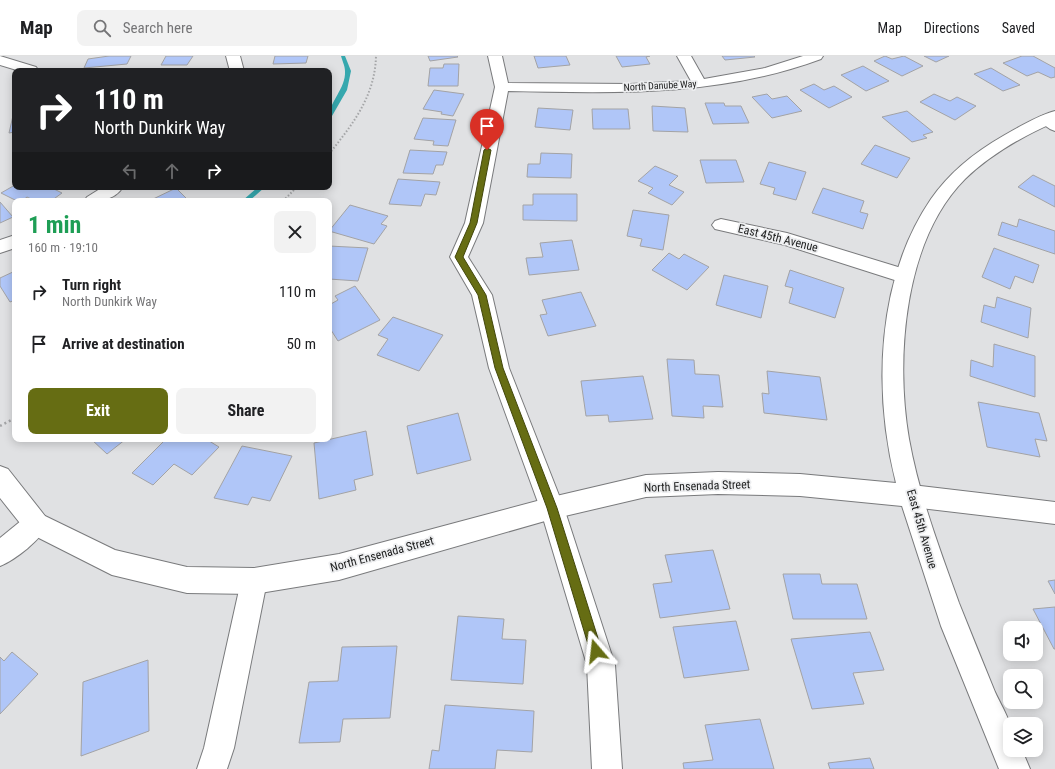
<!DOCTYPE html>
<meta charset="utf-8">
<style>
:root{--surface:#fff;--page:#f2f2f2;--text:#202124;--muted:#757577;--line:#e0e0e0;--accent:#666d13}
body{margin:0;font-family:"Roboto Condensed",sans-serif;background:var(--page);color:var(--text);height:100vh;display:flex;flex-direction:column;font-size:15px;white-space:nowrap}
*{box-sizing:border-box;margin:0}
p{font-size:13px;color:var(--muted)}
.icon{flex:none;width:22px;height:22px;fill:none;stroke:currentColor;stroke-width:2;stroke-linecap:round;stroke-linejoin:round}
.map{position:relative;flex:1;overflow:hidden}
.side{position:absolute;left:12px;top:142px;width:320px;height:244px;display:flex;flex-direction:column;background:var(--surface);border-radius:8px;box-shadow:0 2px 10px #0003}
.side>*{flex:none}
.top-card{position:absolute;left:12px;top:12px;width:320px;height:122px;border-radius:8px;box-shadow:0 2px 10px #0003;background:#202124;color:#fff;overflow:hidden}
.fabs{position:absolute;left:1003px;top:565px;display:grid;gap:8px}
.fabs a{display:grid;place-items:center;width:40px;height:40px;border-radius:8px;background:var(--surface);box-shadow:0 2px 10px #0003;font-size:20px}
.pin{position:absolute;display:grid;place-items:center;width:34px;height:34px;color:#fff;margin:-41px -17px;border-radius:50% 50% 50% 0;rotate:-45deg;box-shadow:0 0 4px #0007}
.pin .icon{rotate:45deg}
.me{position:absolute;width:44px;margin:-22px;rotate:343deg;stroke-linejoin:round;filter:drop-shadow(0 0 3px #0008)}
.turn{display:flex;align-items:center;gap:14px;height:84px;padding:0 16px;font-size:18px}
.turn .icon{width:52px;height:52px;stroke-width:2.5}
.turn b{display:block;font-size:28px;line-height:34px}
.lanes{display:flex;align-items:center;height:38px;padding:0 16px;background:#0003;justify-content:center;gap:20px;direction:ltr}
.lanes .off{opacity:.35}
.round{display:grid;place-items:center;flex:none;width:42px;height:42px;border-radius:8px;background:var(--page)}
.summary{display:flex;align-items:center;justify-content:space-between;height:68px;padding:0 16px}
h1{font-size:24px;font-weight:700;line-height:30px;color:#1e9e55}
.primary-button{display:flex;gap:8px;margin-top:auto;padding:8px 16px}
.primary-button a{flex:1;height:46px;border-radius:8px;background:var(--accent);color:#fff;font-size:16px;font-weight:700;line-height:46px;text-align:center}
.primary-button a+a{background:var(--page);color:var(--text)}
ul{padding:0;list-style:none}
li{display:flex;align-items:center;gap:12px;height:52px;padding:0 16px}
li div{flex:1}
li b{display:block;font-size:15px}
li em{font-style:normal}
header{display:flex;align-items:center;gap:24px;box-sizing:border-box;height:56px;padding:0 20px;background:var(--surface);border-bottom:1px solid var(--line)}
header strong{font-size:19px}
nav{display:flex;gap:22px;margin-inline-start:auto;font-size:14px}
.search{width:280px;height:36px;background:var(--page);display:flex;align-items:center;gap:10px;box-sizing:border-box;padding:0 14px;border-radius:8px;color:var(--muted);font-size:15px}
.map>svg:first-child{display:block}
</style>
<header>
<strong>Map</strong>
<div class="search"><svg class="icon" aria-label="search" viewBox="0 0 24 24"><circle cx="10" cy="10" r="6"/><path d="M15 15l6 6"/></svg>Search here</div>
<nav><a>Map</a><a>Directions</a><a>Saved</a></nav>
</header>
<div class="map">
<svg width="1055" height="713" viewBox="0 0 1055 713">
<rect width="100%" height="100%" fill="#e0e1e3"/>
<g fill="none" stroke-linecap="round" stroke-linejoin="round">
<g fill="#36a8ae" fill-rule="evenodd">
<path d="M341 0H345L351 15 347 34 332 60 329 62C329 45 346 33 345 15 345 10 342 4 341 0Z"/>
<polygon points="258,131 265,131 249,145 242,145"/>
</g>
</g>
<g fill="#b0c6f8" stroke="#a3a3a5">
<polygon points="109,0 131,0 127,8 84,12 88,3"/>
<polygon points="166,0 193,0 187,9 161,9"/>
<polygon points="275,0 308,0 306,7 273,8"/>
<polygon points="428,0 457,0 458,1 430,5"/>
<polygon points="534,0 566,0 570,9 538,12"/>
<polygon points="616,0 650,0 646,1 650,8 622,11"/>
<polygon points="722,0 754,0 755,1 725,4"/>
<polygon points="885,0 892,3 904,0 923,10 902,20 874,5"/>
<polygon points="924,0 949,0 936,6"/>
<polygon points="1022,0 1033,0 1055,12 1055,21 1051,22 1038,16 1027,20 1003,7"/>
<polygon points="444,8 459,8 458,30 428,30 430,12 443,12"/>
<polygon points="863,10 889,25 866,35 841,19"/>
<polygon points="991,12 1020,29 1003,35 974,18"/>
<polygon points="158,13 199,15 156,15"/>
<polygon points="814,28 824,34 834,30 852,41 829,52 800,34"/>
<polygon points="434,34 464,38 453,60 441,58 442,56 423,53"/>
<polygon points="767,38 772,43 787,40 802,55 772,62 752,41"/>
<polygon points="934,38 950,45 957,41 976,50 955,64 920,46"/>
<polygon points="705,47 724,47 725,50 741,50 749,67 713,68"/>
<polygon points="652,50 685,52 688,76 653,75"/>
<polygon points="15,51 15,76 9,77"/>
<polygon points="538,52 573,54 570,74 535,71"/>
<polygon points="592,53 628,53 630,73 593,73"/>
<polygon points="907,55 933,76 923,79 927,82 912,86 882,61"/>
<polygon points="423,62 456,64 448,90 433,89 434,85 414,83"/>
<polygon points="875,89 910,102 897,122 861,108"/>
<polygon points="410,94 447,96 443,109 436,109 433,118 403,117"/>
<polygon points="541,97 572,98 571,122 527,121 528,108 540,108"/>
<polygon points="700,104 736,104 744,126 706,127"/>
<polygon points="769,106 806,116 796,144 773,138 775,132 760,128"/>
<polygon points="655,110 678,120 669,129 684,136 672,149 648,137 653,132 638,125"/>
<polygon points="1033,119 1055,130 1055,151 1018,131"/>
<polygon points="398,123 440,126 436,139 425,138 421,150 389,148"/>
<polygon points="15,129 15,131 50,131 62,137 51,145 35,145 27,141 22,145 17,145 1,137"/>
<polygon points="176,132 189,145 149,145"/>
<polygon points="823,132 864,145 860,156 868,158 863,173 812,157"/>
<polygon points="533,138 577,138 577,165 523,164 523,149 533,149"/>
<polygon points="0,146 13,161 0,167"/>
<polygon points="350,149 388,160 381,168 387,170 374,188 329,175"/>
<polygon points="633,154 669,159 663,194 640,190 642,183 627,180"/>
<polygon points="1019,163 1055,175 1055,198 998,179 1002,166 1017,171"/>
<polygon points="572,184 579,214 529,219 526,202 543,201 540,187"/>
<polygon points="329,190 368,192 358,225 329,223"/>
<polygon points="994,192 1039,209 1033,227 1015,220 1010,233 982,221"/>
<polygon points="669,197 679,203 684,198 709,211 687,234 652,214"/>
<polygon points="790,214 844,232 835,262 789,247 793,232 785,230"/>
<polygon points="15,215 15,244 10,246 0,230 0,222"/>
<polygon points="724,219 768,230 761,262 716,249"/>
<polygon points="355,230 380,264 338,285 331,274 329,275 329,249 338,244 335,240"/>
<polygon points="581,236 596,270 548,280 540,259 547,258 542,244"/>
<polygon points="997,241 1031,252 1028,282 981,266 984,249 995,252"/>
<polygon points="393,261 443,279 419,315 377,299 388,283 378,279"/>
<polygon points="994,288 1035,300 1035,341 970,320 971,304 993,311"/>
<polygon points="667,303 694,304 695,318 719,319 723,351 703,350 704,362 672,360"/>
<polygon points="767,315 820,321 827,364 764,357 762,337 769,338"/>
<polygon points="643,320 653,363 609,366 608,359 586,360 581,325"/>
<polygon points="978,346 1039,357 1047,385 1035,383 1040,401 987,391"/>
<polygon points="458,357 471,404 417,418 407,370"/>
<polygon points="366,375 373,419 354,424 356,434 319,443 314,387"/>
<polygon points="91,383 126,383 107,398"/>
<polygon points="166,383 206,383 219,391 192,419 174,408 153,429 132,417"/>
<polygon points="242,390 292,400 270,445 252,441 248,449 214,442"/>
<polygon points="713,494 730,553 660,562 653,528 672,526 665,499"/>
<polygon points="783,518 820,518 822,528 857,528 867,563 793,563"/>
<polygon points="1055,524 1055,538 1048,525"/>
<polygon points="1055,551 1055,593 1054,593 1033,553"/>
<polygon points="458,560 504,563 502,583 526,584 523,628 451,624"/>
<polygon points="736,565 749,614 684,622 673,571"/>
<polygon points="870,576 884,614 853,617 864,648 812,653 791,583"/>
<polygon points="397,590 390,662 343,663 340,686 299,687 309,626 338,625 342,591"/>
<polygon points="12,596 38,618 0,658 0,601 4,605"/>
<polygon points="148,604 149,675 81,700 83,626"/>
<polygon points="445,649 534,655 532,696 497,694 495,713 429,713 432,694 439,695"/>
<polygon points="760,663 774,713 684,713 683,707 713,704 705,669"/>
<polygon points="870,702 874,713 830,713 828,707"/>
</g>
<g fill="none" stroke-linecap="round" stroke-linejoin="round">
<defs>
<g id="street">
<polygon points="0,0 36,11 38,14 20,15 0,9"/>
<polygon points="226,0 240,0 244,15 230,15"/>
<path d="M488 0H502L508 27 630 28 691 25 677 0H691L704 23 765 12 803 0H823L821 3C718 41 616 37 508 35L483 167 468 201 492 239 509 312 564 452 615 609 622 713H592L587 609 540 452 489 312 472 239 450 201 465 167 495 31Z"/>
<polygon points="1045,59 1055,64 1055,75 1050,73 1037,64 1040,61"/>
<path d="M103 131H123C114 145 99 145 84 145L87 141Z"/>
<polygon points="721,163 787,177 911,215 913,220 911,225 904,227 785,189 715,173 712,169 715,165"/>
<polygon points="15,179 15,192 0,197 0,184"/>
<polygon points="912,429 1055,446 1055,468 912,451 904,448 900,440 904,432"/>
<path d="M36 456 45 460 48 468C42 483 15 504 0 510V482L27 460Z"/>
<polygon points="254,512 263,516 267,525 234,692 227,713 197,713 204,692 241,525 245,516"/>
</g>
<path id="secondary" d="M1055 55V66C1023 80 991 98 965 123 904 184 895 302 909 383 919 439 940 494 959 547 971 577 983 607 995 636 1000 647 1007 658 1010 669 1012 676 1010 686 1010 694H1022L1030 713H999L941 570 902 450 800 440 718 438 646 441 552 463 339 524 254 538 187 537 112 519 27 476 0 442V410L8 413 45 460 115 494 187 511 254 512 339 498 552 441 646 419 718 416 800 418 896 427C873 336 876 224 931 143 949 117 975 96 1003 80 1019 71 1037 60 1055 55Z"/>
</defs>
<use href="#street" stroke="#797a7c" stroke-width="2"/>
<use href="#secondary" stroke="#797a7c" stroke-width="2"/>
<g stroke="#a4a5a7" stroke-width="2" stroke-dasharray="1.5 2" stroke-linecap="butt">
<path d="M329 98C353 68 375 40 376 0"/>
<polyline points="283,145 297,131"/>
</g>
<polyline stroke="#a4a5a7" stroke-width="2.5" stroke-dasharray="2 3" stroke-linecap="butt" points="0,370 15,362"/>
<use href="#street" fill="#fff" fill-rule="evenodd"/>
<use href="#secondary" fill="#fff" fill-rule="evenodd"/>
</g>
<polygon fill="#666d13" stroke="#42470c" points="487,92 491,94 477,167 463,201 486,239 503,312 557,452 602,595 600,599 596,601 592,599 590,595 547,452 495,312 478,239 455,201 470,167 484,94"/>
<g text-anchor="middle" stroke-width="3.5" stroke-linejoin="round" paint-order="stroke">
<g font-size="10" fill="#212222" stroke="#edeef0">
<text transform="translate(660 29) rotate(-3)" y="4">North Danube Way</text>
</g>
<g font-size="12" fill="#212222" stroke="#edeef0">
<text transform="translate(778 182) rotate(14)" y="4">East 45th Avenue</text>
<text transform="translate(697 430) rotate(-2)" y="4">North Ensenada Street</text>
<text transform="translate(922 473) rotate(74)" y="4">East 45th Avenue</text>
<text transform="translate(382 498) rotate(-15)" y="4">North Ensenada Street</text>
</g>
</g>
</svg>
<div class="fabs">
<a><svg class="icon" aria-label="sound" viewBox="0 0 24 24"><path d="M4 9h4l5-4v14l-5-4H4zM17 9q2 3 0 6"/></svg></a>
<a><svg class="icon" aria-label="search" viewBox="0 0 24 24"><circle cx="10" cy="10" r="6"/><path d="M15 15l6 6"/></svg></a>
<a><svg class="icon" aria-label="layers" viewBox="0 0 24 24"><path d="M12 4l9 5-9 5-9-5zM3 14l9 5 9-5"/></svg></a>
</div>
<div class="pin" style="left:487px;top:94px;background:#d93025"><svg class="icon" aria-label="arrive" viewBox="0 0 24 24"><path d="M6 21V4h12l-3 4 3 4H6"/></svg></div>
<svg class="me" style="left:596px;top:595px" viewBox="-20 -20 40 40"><path d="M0-17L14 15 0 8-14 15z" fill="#666d13" stroke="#fff" stroke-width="4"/></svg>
<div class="top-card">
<div class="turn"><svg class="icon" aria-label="right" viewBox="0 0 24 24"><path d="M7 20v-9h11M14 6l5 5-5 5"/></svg><div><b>110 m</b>North Dunkirk Way</div></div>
<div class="lanes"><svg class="icon off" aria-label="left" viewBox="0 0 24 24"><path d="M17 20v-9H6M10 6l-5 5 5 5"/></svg><svg class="icon off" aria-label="ahead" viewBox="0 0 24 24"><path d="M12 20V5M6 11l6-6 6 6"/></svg><svg class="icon" aria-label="right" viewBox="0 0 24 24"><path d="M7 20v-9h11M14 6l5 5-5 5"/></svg></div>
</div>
<section class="side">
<div class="summary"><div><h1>1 min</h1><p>160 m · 19:10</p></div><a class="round"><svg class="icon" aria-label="close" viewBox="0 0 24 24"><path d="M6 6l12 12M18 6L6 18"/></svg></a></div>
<ul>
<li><svg class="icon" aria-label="right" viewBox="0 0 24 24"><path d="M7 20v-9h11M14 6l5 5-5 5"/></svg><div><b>Turn right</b><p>North Dunkirk Way</p></div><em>110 m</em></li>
<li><svg class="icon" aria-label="arrive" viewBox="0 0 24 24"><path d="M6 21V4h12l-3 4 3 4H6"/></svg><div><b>Arrive at destination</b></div><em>50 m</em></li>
</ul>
<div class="primary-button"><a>Exit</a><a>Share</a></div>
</section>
</div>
